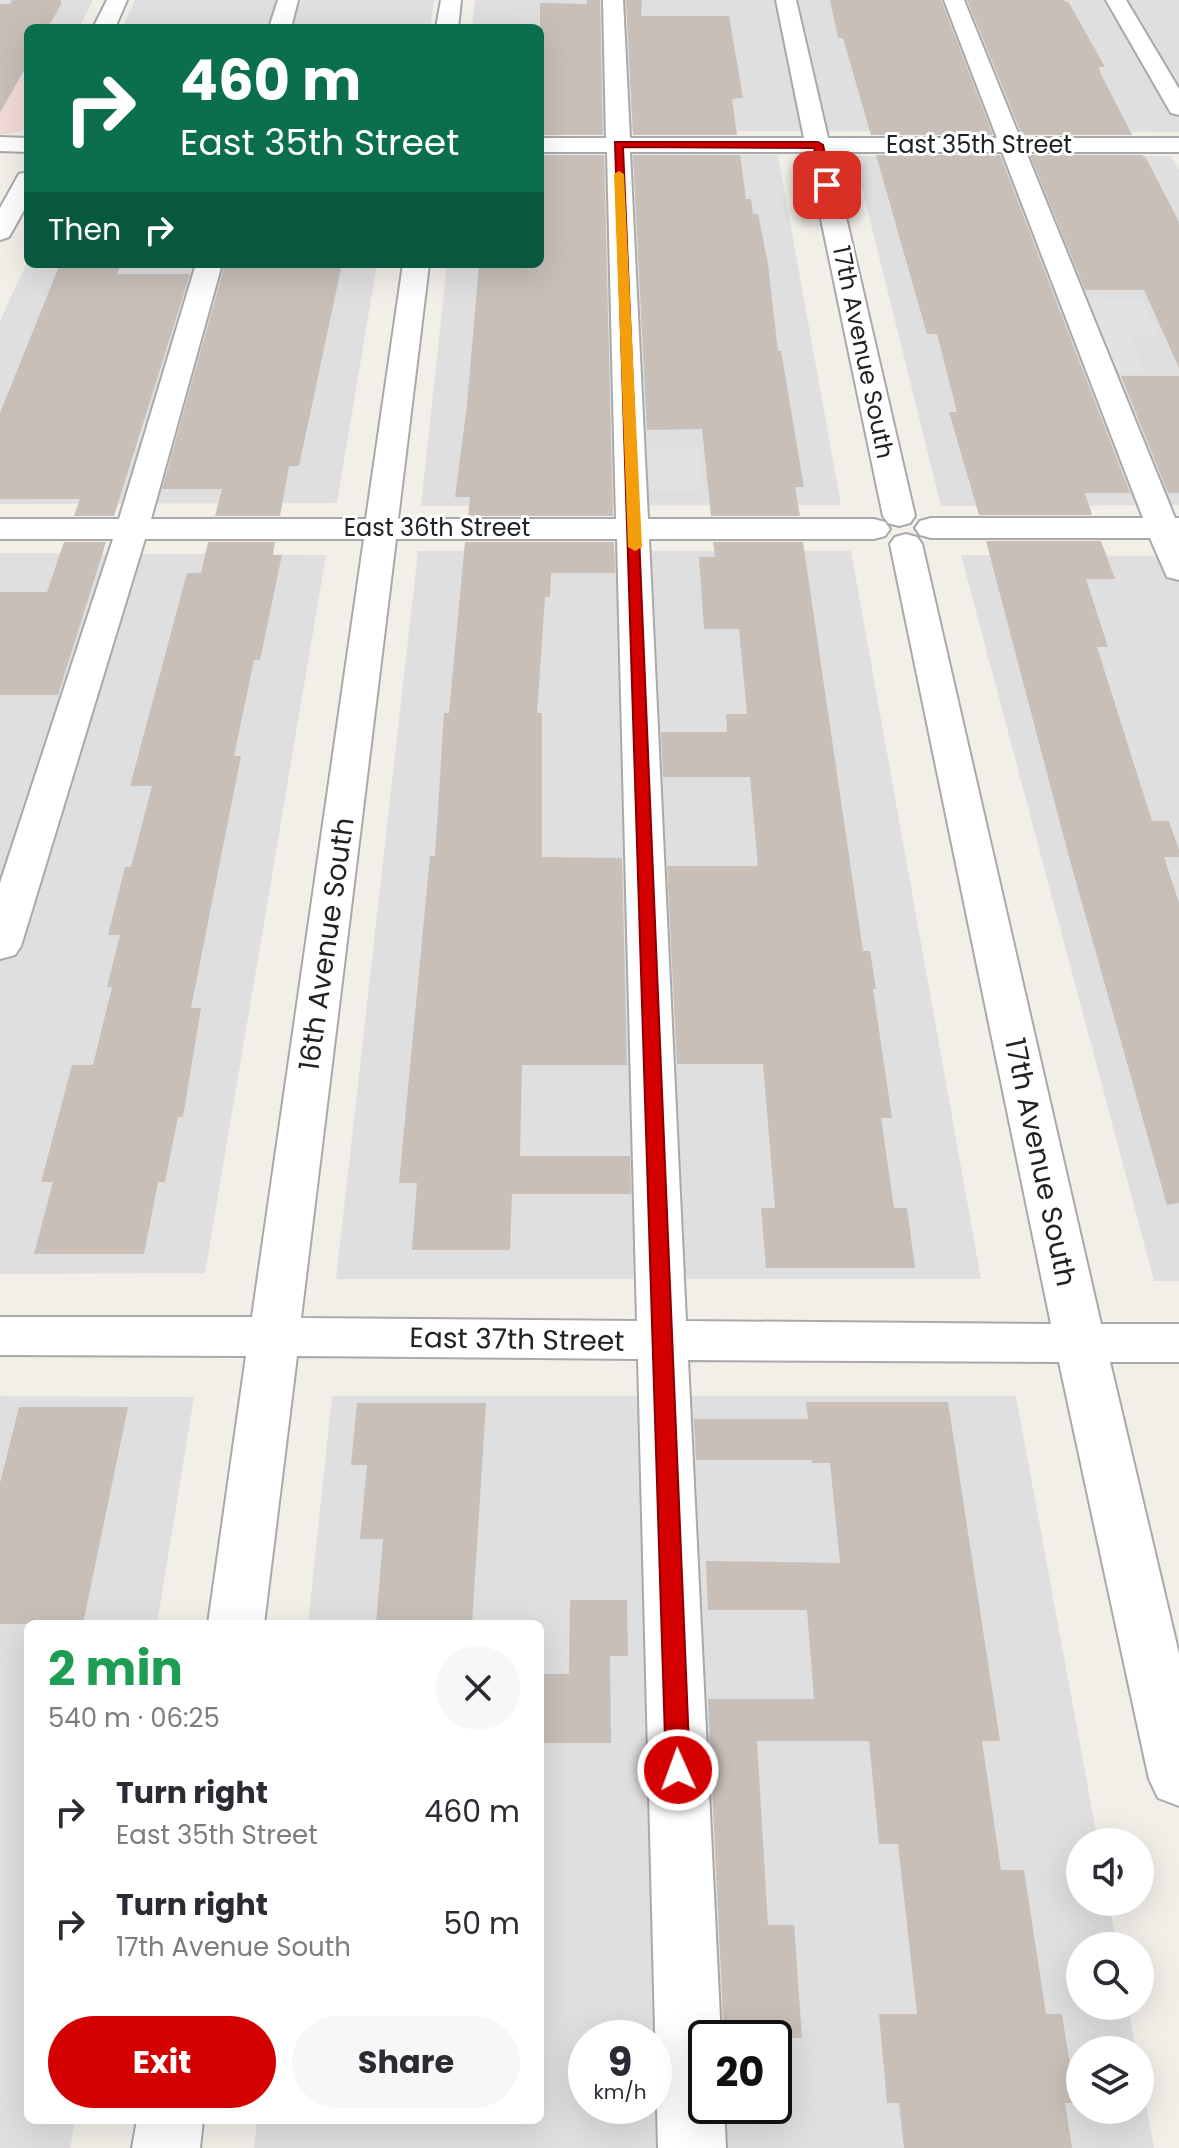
<!DOCTYPE html>
<meta charset="utf-8">
<style>
:root{--surface:#fff;--page:#f7f7f7;--text:#2b2b33;--muted:#7c7c81;--accent:#d40000}
body{margin:0;font-family:Poppins,sans-serif;background:var(--page);color:var(--text);height:100vh;display:flex;flex-direction:column;font-size:30px;white-space:nowrap}
*{box-sizing:border-box;margin:0}
p{font-size:26px;color:var(--muted)}
.icon{flex:none;width:44px;height:44px;fill:none;stroke:currentColor;stroke-width:2;stroke-linecap:round;stroke-linejoin:round}
.map{position:relative;flex:1;overflow:hidden}
.panel{position:absolute;left:24px;top:1620px;width:520px;height:504px;display:flex;flex-direction:column;background:var(--surface);border-radius:12px;box-shadow:0 8px 32px #0002}
.panel>*{flex:none}
.hud{position:absolute;left:24px;top:24px;width:520px;height:244px;border-radius:12px;box-shadow:0 8px 32px #0002;background:#0b6e4f;color:#fff;overflow:hidden}
.fabs{position:absolute;left:1066px;top:1828px;display:grid;gap:16px}
.fabs a{display:grid;place-items:center;width:88px;height:88px;border-radius:50%;background:var(--surface);box-shadow:0 8px 32px #0002;font-size:40px}
.speed{position:absolute;left:568px;top:2020px;display:flex;gap:16px;font-size:40px;font-weight:700;text-align:center}
.speed>*{display:grid;place-content:center;width:104px;height:104px;border-radius:50%;background:var(--surface);box-shadow:0 8px 32px #0002;line-height:1}
.speed small{font-size:20px;font-weight:400}
.speed .limit{border:4px solid #111;border-radius:12px;background:#fff;color:#111}
.pin{position:absolute;display:grid;place-items:center;width:68px;height:68px;color:#fff;margin:-34px;border-radius:16px;box-shadow:0 4px 12px #0006}
.me{position:absolute;width:88px;margin:-44px;rotate:358deg;stroke-linejoin:round;filter:drop-shadow(0 0 6px #0008)}
.turn{display:flex;align-items:center;gap:28px;height:168px;padding:0 24px;font-size:36px}
.turn .icon{width:104px;height:104px;stroke-width:2.5}
.turn b{display:block;font-size:56px;line-height:68px}
.then{display:flex;align-items:center;height:76px;padding:0 24px;background:#0003;gap:16px;font-size:30px}
.round{display:grid;place-items:center;flex:none;width:84px;height:84px;border-radius:42px;background:var(--page)}
.summary{display:flex;align-items:center;justify-content:space-between;height:136px;padding:0 24px}
h1{font-size:48px;font-weight:700;line-height:60px;color:#1e9e55}
.cta{display:flex;gap:16px;margin-top:auto;padding:16px 24px}
.cta a{flex:1;height:92px;border-radius:48px;background:var(--accent);color:#fff;font-size:32px;font-weight:700;line-height:92px;text-align:center}
.cta a+a{background:var(--page);color:var(--text)}
ul{padding:0;list-style:none}
li{display:flex;align-items:center;gap:24px;height:112px;padding:0 24px}
li div{flex:1}
li b{display:block;font-size:30px}
li em{font-style:normal}
.map>svg:first-child{display:block}
</style>
<div class="map">
<svg width="1179" height="2148" viewBox="0 0 1179 2148">
<rect width="100%" height="100%" fill="#f2efe9"/>
<g fill="#e0dfdf" fill-rule="evenodd">
<polygon points="0,0 93,0 79,28 28,28 28,81 0,81"/>
<polygon points="135,0 434,0 430,28 122,28"/>
<polygon points="475,0 1179,0 1179,132 540,131 540,28 472,28"/>
<polygon points="778,155 841,505 421,506 447,264 540,264 540,156"/>
<polygon points="854,156 1171,156 1179,170 1179,505 941,506"/>
<polygon points="28,260 28,264 377,264 337,503 0,504 0,321"/>
<polygon points="418,551 851,551 981,1279 336,1279"/>
<polygon points="0,553 326,555 205,1273 0,1274"/>
<polygon points="961,555 1179,556 1179,1281 1154,1281"/>
<polygon points="0,1396 194,1397 157,1624 28,1624 28,2120 75,2120 70,2148 0,2148"/>
<path d="M332 1396H1016L1098 1842H1080V1902H1109L1117 1946H1080V2006H1128L1136 2050H1080V2110H1140V2071L1154 2148H254L257 2120H540V1624H308ZM586 2038H654V2106H586ZM706 2038H774V2106H706Z"/>
</g>
<polygon fill="#f2dad9" points="0,81 28,81 28,125 25,130 0,135"/>
<g fill="#e2e2e2">
<polygon points="1079,297 1142,299 1159,336 1130,337 1145,373 1109,373"/>
<polygon points="638,448 700,448 703,490 639,490"/>
</g>
<g fill="#c7bfb8">
<polygon points="12,0 61,0 61,4 48,28 28,28 28,63 0,113 0,4 10,4"/>
<polygon points="587,0 600,0 603,135 540,135 540,3 587,4"/>
<polygon points="626,0 642,0 641,16 729,16 743,98 732,99 737,135 633,135"/>
<polygon points="830,0 941,0 993,135 871,135 843,38 838,38"/>
<polygon points="967,0 1063,0 1069,3 1105,67 1099,67 1100,72 1132,135 1022,135"/>
<polygon points="540,155 604,155 613,516 468,516 470,497 455,497 467,405 479,264 540,264"/>
<polygon points="633,155 740,155 746,199 751,199 753,214 758,214 768,264 778,351 781,351 804,487 795,487 800,516 711,516 702,429 647,430"/>
<polygon points="876,155 1000,155 1130,493 1085,493 1092,515 979,515 949,412 957,412 937,334 927,334"/>
<polygon points="1030,155 1142,155 1146,158 1179,222 1179,368 1144,290 1085,290"/>
<polygon points="60,264 121,264 117,274 190,274 114,516 74,516 80,499 0,499 0,413"/>
<polygon points="225,264 342,264 299,466 289,466 280,516 215,516 222,489 162,489"/>
<polygon points="1121,376 1179,376 1179,493 1168,493"/>
<polygon points="986,541 1101,541 1115,579 1086,579 1108,647 1097,647 1152,821 1169,821 1179,850 1179,857 1164,857 1179,903 1179,1203 1167,1205 1069,857"/>
<polygon points="64,542 106,542 58,695 0,695 0,592 47,592"/>
<polygon points="208,542 275,542 273,555 282,555 260,660 254,660 234,756 241,756 191,1008 201,1008 183,1117 178,1117 165,1182 158,1182 144,1254 34,1254 53,1182 41,1182 72,1065 93,1065 112,987 107,987 120,935 108,935 125,867 131,867 152,786 130,786 187,573 201,573"/>
<polygon points="465,542 614,542 615,573 551,573 550,597 545,597 537,713 542,713 542,857 622,858 627,1065 522,1065 520,1156 630,1156 631,1194 512,1194 510,1250 412,1250 417,1183 399,1183 430,856 435,856 444,713 449,713"/>
<polygon points="713,542 803,542 863,951 870,951 876,989 873,989 892,1118 881,1118 894,1208 907,1208 915,1268 766,1268 761,1208 775,1208 763,1064 677,1064 667,866 758,866 750,777 663,777 661,732 727,732 726,714 747,714 739,629 704,629 699,557 715,557"/>
<polygon points="806,1402 948,1402 1000,1741 982,1741 1001,1870 1024,1870 1046,2014 1062,2014 1076,2103 1065,2103 1072,2148 904,2148 899,2103 887,2103 879,2014 917,2014 898,1844 879,1844 869,1741 757,1741 768,1925 794,1925 802,2038 724,2038 708,1699 814,1699 807,1610 708,1610 706,1561 840,1563 830,1463 812,1463 812,1460 696,1460 694,1419 808,1419"/>
<polygon points="357,1403 486,1403 472,1624 376,1624 383,1539 360,1539 367,1465 351,1465"/>
<polygon points="19,1407 128,1407 83,1624 0,1624 0,1483"/>
<polygon points="570,1600 627,1600 628,1656 610,1656 611,1743 540,1743 540,1674 569,1674"/>
</g>
<g fill="none" stroke-linecap="round" stroke-linejoin="round">
<defs>
<g id="minor">
<polygon points="107,0 127,0 115,28 93,28"/>
<polygon points="278,0 298,0 291,28 269,28"/>
<polygon points="441,0 461,0 458,28 436,28"/>
<path d="M603 0H623L630 138H804L776 0H796L828 138H997L944 0H964L1020 138H1179V152H1026L1175 518H1179V580L1167 577 1150 538H931L920 535 915 528 920 521 931 518H1143L1002 152H831L915 516 910 523 899 526 888 523 883 516 807 152H630L648 519H874L885 522 890 529 885 536 874 539H649L686 1321 1051 1324 890 544 895 537 906 534 917 537 922 544 1101 1324H1179V1362H1110L1179 1654V1806L1158 1798 1149 1779 1059 1362 688 1360 721 2038H706V2106H724L726 2148H658L638 1359 297 1356 264 1624H208L246 1356 0 1355V1317H252L364 539H145L21 946 15 955 0 959V883L113 539H0V519H119L196 264H222L151 519H366L403 264H429L398 519H616L607 152H540V138H606ZM396 539H617L637 1321 301 1318Z"/>
<polygon points="1106,0 1126,0 1179,89 1179,115 1171,113 1168,108"/>
<polygon points="0,137 28,138 28,152 0,151"/>
<polygon points="28,172 28,203 9,237 0,240 0,208 19,174"/>
<polygon points="137,2120 203,2120 200,2148 132,2148"/>
</g>
</defs>
<use href="#minor" stroke="#a9a9a9" stroke-width="4"/>
<use href="#minor" fill="#fff" fill-rule="evenodd"/>
</g>
<polygon fill="#d40000" stroke="#8a0000" stroke-width="2" points="615,142 818,142 823,145 832,185 827,188 822,185 814,148 623,147 690,1770 687,1778 678,1782 670,1778 666,1770"/>
<polygon fill="#f59e0b" points="619,171 624,174 642,547 635,551 628,547 614,174"/>
<g text-anchor="middle" stroke-width="6" stroke-linejoin="round" paint-order="stroke">
<g font-size="24" fill="#222" stroke="#fff">
<text x="979" y="153">East 35th Street</text>
<text transform="translate(863 352) rotate(78)" y="8">17th Avenue South</text>
<text x="437" y="536">East 36th Street</text>
</g>
<g font-size="28" fill="#222" stroke="#fff">
<text transform="translate(326 944) rotate(-82)" y="10">16th Avenue South</text>
<text transform="translate(1041 1162) rotate(78)" y="10">17th Avenue South</text>
<text transform="translate(517 1339) rotate(1)" y="10">East 37th Street</text>
</g>
</g>
</svg>
<div class="fabs">
<a><svg class="icon" aria-label="sound" viewBox="0 0 24 24"><path d="M4 9h4l5-4v14l-5-4H4zM17 9q2 3 0 6"/></svg></a>
<a><svg class="icon" aria-label="search" viewBox="0 0 24 24"><circle cx="10" cy="10" r="6"/><path d="M15 15l6 6"/></svg></a>
<a><svg class="icon" aria-label="layers" viewBox="0 0 24 24"><path d="M12 4l9 5-9 5-9-5zM3 14l9 5 9-5"/></svg></a>
</div>
<div class="speed"><div>9<small>km/h</small></div><div class="limit">20</div></div>
<div class="pin" style="left:827px;top:185px;background:#d93025"><svg class="icon" aria-label="arrive" viewBox="0 0 24 24"><path d="M6 21V4h12l-3 4 3 4H6"/></svg></div>
<svg class="me" style="left:678px;top:1770px" viewBox="-20 -20 40 40"><circle r="17" fill="#d40000" stroke="#fff" stroke-width="3"/><path d="M0-11L8 9 0 5-8 9z" fill="#fff"/></svg>
<div class="hud">
<div class="turn"><svg class="icon" aria-label="right" viewBox="0 0 24 24"><path d="M7 20v-9h11M14 6l5 5-5 5"/></svg><div><b>460 m</b>East 35th Street</div></div>
<div class="then">Then<svg class="icon" aria-label="right" viewBox="0 0 24 24"><path d="M7 20v-9h11M14 6l5 5-5 5"/></svg></div>
</div>
<section class="panel">
<div class="summary"><div><h1>2 min</h1><p>540 m · 06:25</p></div><a class="round"><svg class="icon" aria-label="close" viewBox="0 0 24 24"><path d="M6 6l12 12M18 6L6 18"/></svg></a></div>
<ul>
<li><svg class="icon" aria-label="right" viewBox="0 0 24 24"><path d="M7 20v-9h11M14 6l5 5-5 5"/></svg><div><b>Turn right</b><p>East 35th Street</p></div><em>460 m</em></li>
<li><svg class="icon" aria-label="right" viewBox="0 0 24 24"><path d="M7 20v-9h11M14 6l5 5-5 5"/></svg><div><b>Turn right</b><p>17th Avenue South</p></div><em>50 m</em></li>
</ul>
<div class="cta"><a>Exit</a><a>Share</a></div>
</section>
</div>
